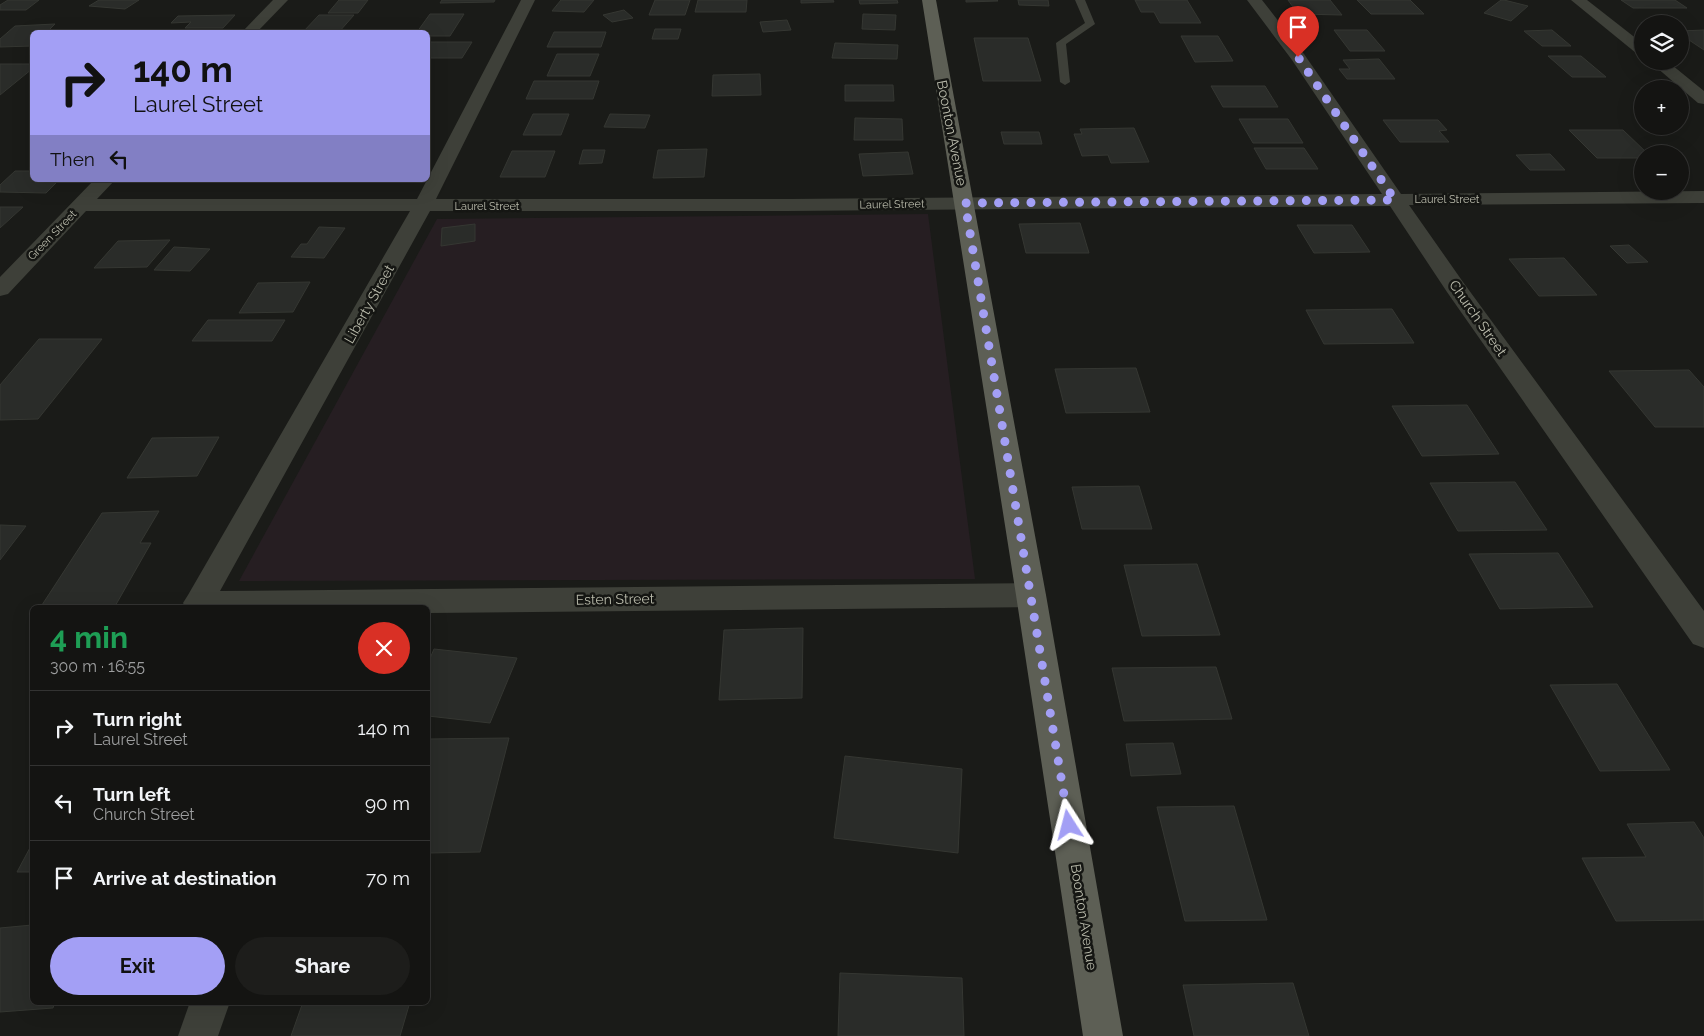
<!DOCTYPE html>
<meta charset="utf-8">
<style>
:root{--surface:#141412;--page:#1d1d1b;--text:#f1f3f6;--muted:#9d9e9f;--line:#333332;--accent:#a39ff5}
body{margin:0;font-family:Raleway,sans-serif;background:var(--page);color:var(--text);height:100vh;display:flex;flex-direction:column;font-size:19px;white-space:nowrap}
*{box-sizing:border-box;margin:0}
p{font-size:16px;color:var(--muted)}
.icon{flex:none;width:28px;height:28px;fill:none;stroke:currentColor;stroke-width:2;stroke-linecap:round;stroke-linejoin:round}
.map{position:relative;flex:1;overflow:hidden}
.details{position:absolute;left:30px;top:605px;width:400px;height:400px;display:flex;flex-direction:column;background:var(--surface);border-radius:8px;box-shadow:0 5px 20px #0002,0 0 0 1px var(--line)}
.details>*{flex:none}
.top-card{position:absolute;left:30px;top:30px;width:400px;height:152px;border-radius:8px;box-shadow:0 5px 20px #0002,0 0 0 1px var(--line);background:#a39ff5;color:#111;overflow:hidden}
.buttons{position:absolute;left:1634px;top:15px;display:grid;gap:10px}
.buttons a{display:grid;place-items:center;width:55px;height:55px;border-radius:50%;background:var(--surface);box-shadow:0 5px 20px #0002,0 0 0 1px var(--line);font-size:25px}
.pin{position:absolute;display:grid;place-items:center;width:42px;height:42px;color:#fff;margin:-51px -21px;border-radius:50% 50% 50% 0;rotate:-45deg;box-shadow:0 0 5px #0007}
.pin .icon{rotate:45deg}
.me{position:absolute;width:55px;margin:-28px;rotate:351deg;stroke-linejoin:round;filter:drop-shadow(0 0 4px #0008)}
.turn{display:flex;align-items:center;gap:18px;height:105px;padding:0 20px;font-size:22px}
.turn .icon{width:65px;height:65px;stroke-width:2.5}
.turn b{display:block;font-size:35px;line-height:42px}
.then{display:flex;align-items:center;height:48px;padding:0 20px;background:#0003;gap:10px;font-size:19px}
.round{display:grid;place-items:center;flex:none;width:52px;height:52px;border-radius:26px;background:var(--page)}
.head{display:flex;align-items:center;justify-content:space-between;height:85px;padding:0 20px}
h1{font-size:30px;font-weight:700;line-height:38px;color:#1e9e55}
.button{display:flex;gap:10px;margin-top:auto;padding:10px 20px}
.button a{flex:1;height:58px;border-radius:30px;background:var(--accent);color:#111;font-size:20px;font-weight:700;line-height:58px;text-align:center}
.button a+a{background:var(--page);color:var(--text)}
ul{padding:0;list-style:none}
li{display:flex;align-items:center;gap:15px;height:75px;padding:0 20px;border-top:1px solid var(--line)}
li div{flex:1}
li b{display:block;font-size:19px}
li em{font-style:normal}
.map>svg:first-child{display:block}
</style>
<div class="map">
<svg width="1704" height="1036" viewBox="0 0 1704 1036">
<rect width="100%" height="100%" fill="#1a1b18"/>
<polygon fill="#261e22" points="928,214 975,579 239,581 437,219"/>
<g fill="#2a2c29" stroke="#353732">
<polygon points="8,0 39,0 26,10 0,10 0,5"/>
<polygon points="99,0 139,0 125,9 89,6"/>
<polygon points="339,0 368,0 358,13 328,13"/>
<polygon points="442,0 495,0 494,2 440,3"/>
<polygon points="561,0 594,0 584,12 552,11"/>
<polygon points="655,0 690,0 685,15 649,15"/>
<polygon points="698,0 747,0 746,12 695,12"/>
<polygon points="801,0 833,0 834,2 801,3"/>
<polygon points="859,0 897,0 898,3 860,4"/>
<polygon points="966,0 997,0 998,1 966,2"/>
<polygon points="1018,0 1048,0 1049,6 1019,5"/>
<polygon points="1135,0 1187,0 1201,23 1160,23 1154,12 1141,12"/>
<polygon points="1288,0 1330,0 1342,15 1298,14"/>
<polygon points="1357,0 1410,0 1424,14 1371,14"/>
<polygon points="1501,0 1504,0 1528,6 1511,21 1484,13"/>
<polygon points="1621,0 1675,0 1687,8 1633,8"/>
<polygon points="624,10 633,18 612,22 603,15"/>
<polygon points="430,14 464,14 450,36 428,36 428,32 417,32"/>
<polygon points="863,14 896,15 895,30 862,29"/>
<polygon points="235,15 223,28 185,28 191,22 171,23 178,16"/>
<polygon points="319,15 354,15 339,32 303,32"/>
<polygon points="787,20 791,30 763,32 760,22"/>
<polygon points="55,24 47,32 32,32 32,46 0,47 0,39 15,26"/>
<polygon points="655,29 681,29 678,39 652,39"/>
<polygon points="1334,30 1367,30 1385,51 1350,51"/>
<polygon points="1552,30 1571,46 1542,46 1524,31"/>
<polygon points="1704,30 1704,50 1680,34 1680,31"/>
<polygon points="554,32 606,32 601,47 547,47"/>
<polygon points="1181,36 1218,36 1233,61 1195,62"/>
<polygon points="974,38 1028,38 1041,81 983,81"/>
<polygon points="428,42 472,42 462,58 428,58"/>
<polygon points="835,43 898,45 897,59 832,58"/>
<polygon points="557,54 599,54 590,76 547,76"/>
<polygon points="1548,56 1581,56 1606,77 1572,77"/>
<polygon points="1379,59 1395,79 1347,79 1339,69 1350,69 1343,60"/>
<polygon points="0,64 32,64 32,69 0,95"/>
<polygon points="760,74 761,95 712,96 713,75"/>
<polygon points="534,81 599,81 593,99 526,99"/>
<polygon points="845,85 893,85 894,101 845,101"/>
<polygon points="1211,86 1265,86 1278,107 1223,107"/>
<polygon points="533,114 569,114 561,135 523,135"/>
<polygon points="610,114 650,115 645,128 604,127"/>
<polygon points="855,118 902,119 903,140 854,140"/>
<polygon points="1239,119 1288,119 1303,143 1253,143"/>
<polygon points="1383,120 1438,120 1447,130 1439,131 1449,142 1400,142"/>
<polygon points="1134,128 1149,162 1111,163 1108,155 1082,156 1074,134 1082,134 1080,129"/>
<polygon points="1569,130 1623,130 1648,154 1642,154 1642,158 1597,158"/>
<polygon points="1001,132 1039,132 1042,144 1004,144"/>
<polygon points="1254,148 1304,148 1318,169 1266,169"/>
<polygon points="707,149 704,177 653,178 658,150"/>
<polygon points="583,150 605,150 602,163 579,164"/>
<polygon points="512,151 555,151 545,177 500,177"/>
<polygon points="908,152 913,174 863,176 859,154"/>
<polygon points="1550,154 1565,170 1530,170 1516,155"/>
<polygon points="15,171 32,171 32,180 59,180 46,193 0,192 0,185"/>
<polygon points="345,180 376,180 374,182 344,182"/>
<polygon points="0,207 23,207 0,228"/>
<polygon points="1080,223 1089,253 1026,253 1019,224"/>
<polygon points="475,224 475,241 441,246 442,228"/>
<polygon points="1297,225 1352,225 1370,252 1314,253"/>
<polygon points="319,227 345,228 324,258 291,257 301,244 307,244"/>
<polygon points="170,240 147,267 94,268 118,241"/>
<polygon points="1629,245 1648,262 1627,263 1610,246"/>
<polygon points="174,247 210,249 190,271 154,270"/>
<polygon points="1564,258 1597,295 1539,296 1509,259"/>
<polygon points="310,282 293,312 239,313 258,283"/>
<polygon points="1392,309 1414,343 1324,344 1306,310"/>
<polygon points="208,320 285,320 272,341 192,341"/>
<polygon points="39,339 102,339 38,419 0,420 0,385"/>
<polygon points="1136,368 1150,412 1066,413 1055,369"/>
<polygon points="1689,370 1704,387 1704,427 1655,427 1609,371"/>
<polygon points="1467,405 1499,454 1422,456 1392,406"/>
<polygon points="219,437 197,476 127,478 152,438"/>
<polygon points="1515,482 1547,530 1458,531 1430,483"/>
<polygon points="1139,486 1152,529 1082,529 1072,487"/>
<polygon points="159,511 140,543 151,543 114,608 40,608 102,513"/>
<polygon points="0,525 26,526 0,560"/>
<polygon points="1558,553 1593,607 1500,609 1469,554"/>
<polygon points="1197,564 1220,635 1142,636 1124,565"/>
<polygon points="803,628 802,698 719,700 724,630"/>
<polygon points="434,649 517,658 490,723 428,716 428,663"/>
<polygon points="1216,667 1232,719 1124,721 1112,668"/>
<polygon points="1617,684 1670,770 1600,771 1550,685"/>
<polygon points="509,738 480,852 428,853 428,739"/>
<polygon points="1173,743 1181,774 1131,776 1126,744"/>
<polygon points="845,756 962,769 958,853 834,838"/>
<polygon points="1234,806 1267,920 1185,921 1157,807"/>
<polygon points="1694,822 1704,838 1704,920 1616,921 1582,858 1646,857 1627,824"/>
<polygon points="32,844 32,872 17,872"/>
<polygon points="32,925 32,1002 55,1002 53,1008 0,1012 0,928"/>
<polygon points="840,973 962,978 964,1036 838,1036"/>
<polygon points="1293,983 1309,1036 1194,1036 1183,985"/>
<polygon points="303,1002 410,1002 400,1036 291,1036"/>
</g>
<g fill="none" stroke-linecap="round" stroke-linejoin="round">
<polygon fill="#3e4039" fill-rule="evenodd" points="1075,0 1085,0 1095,24 1066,44 1070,82 1065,85 1060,82 1056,43 1085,23"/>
<g fill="#3e4039" fill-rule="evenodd">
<polygon points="273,0 288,0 257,32 242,32"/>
<polygon points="521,0 535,0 436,199 789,199 1382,194 1292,60 1247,0 1262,0 1304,54 1401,194 1704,191 1704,203 1409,205 1463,282 1704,611 1704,648 1693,644 1447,292 1390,206 789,211 430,211 220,591 1031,583 1041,587 1046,595 1041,603 1031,607 428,613 428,608 186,608 183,603 188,595 410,211 86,211 8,294 0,296 0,277 94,180 115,180 97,199 417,199"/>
<polygon points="1571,0 1587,0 1642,43 1642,55 1636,53"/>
<polygon points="1649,61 1667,61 1704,91 1704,104 1698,103"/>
<polygon points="190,1002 230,1002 218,1036 178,1036"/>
</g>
<polygon fill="#5d5f55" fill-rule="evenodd" points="922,0 936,0 1046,595 1123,1036 1083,1036 1016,595"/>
</g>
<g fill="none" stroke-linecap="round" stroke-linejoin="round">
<polyline stroke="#a39ff5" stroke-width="9" stroke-dasharray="0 16.2" points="1069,825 965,203 1395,200 1298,57"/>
</g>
<g text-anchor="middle" stroke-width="5" stroke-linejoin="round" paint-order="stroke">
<g font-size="11" fill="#b9baab" stroke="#151613">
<text x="1447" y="203">Laurel Street</text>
<text transform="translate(892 204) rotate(-1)" y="4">Laurel Street</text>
<text x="487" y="210">Laurel Street</text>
<text transform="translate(52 235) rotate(-46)" y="4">Green Street</text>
</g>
<g font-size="14" fill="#b9baab" stroke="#151613">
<text transform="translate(952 133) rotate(79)" y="5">Boonton Avenue</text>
<text transform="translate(369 304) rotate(-61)" y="5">Liberty Street</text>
<text transform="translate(1478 318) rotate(55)" y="5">Church Street</text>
<text transform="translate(615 599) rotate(-1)" y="5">Esten Street</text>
<text transform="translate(1084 917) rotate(81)" y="5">Boonton Avenue</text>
</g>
</g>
</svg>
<div class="buttons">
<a><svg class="icon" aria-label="layers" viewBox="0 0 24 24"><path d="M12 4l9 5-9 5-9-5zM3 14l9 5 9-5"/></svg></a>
<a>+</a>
<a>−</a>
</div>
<div class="pin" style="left:1298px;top:57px;background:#d93025"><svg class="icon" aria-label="arrive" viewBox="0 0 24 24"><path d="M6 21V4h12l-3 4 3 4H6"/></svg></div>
<svg class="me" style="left:1069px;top:825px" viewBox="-20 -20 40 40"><path d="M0-17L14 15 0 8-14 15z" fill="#a39ff5" stroke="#fff" stroke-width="4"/></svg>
<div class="top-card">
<div class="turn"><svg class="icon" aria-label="right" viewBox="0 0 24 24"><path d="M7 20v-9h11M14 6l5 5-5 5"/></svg><div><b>140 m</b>Laurel Street</div></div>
<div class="then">Then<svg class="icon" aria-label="left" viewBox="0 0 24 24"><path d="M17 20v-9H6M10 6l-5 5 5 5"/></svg></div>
</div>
<section class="details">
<div class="head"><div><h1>4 min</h1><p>300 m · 16:55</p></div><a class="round" style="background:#d93025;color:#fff"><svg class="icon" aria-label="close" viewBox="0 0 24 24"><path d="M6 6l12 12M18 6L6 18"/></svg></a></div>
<ul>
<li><svg class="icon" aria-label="right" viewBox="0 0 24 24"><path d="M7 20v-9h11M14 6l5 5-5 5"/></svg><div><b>Turn right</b><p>Laurel Street</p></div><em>140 m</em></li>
<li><svg class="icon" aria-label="left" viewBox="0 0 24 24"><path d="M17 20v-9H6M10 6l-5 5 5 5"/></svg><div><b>Turn left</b><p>Church Street</p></div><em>90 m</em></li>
<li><svg class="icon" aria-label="arrive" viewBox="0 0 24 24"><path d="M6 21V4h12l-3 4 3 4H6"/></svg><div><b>Arrive at destination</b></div><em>70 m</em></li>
</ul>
<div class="button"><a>Exit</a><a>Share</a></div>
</section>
</div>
